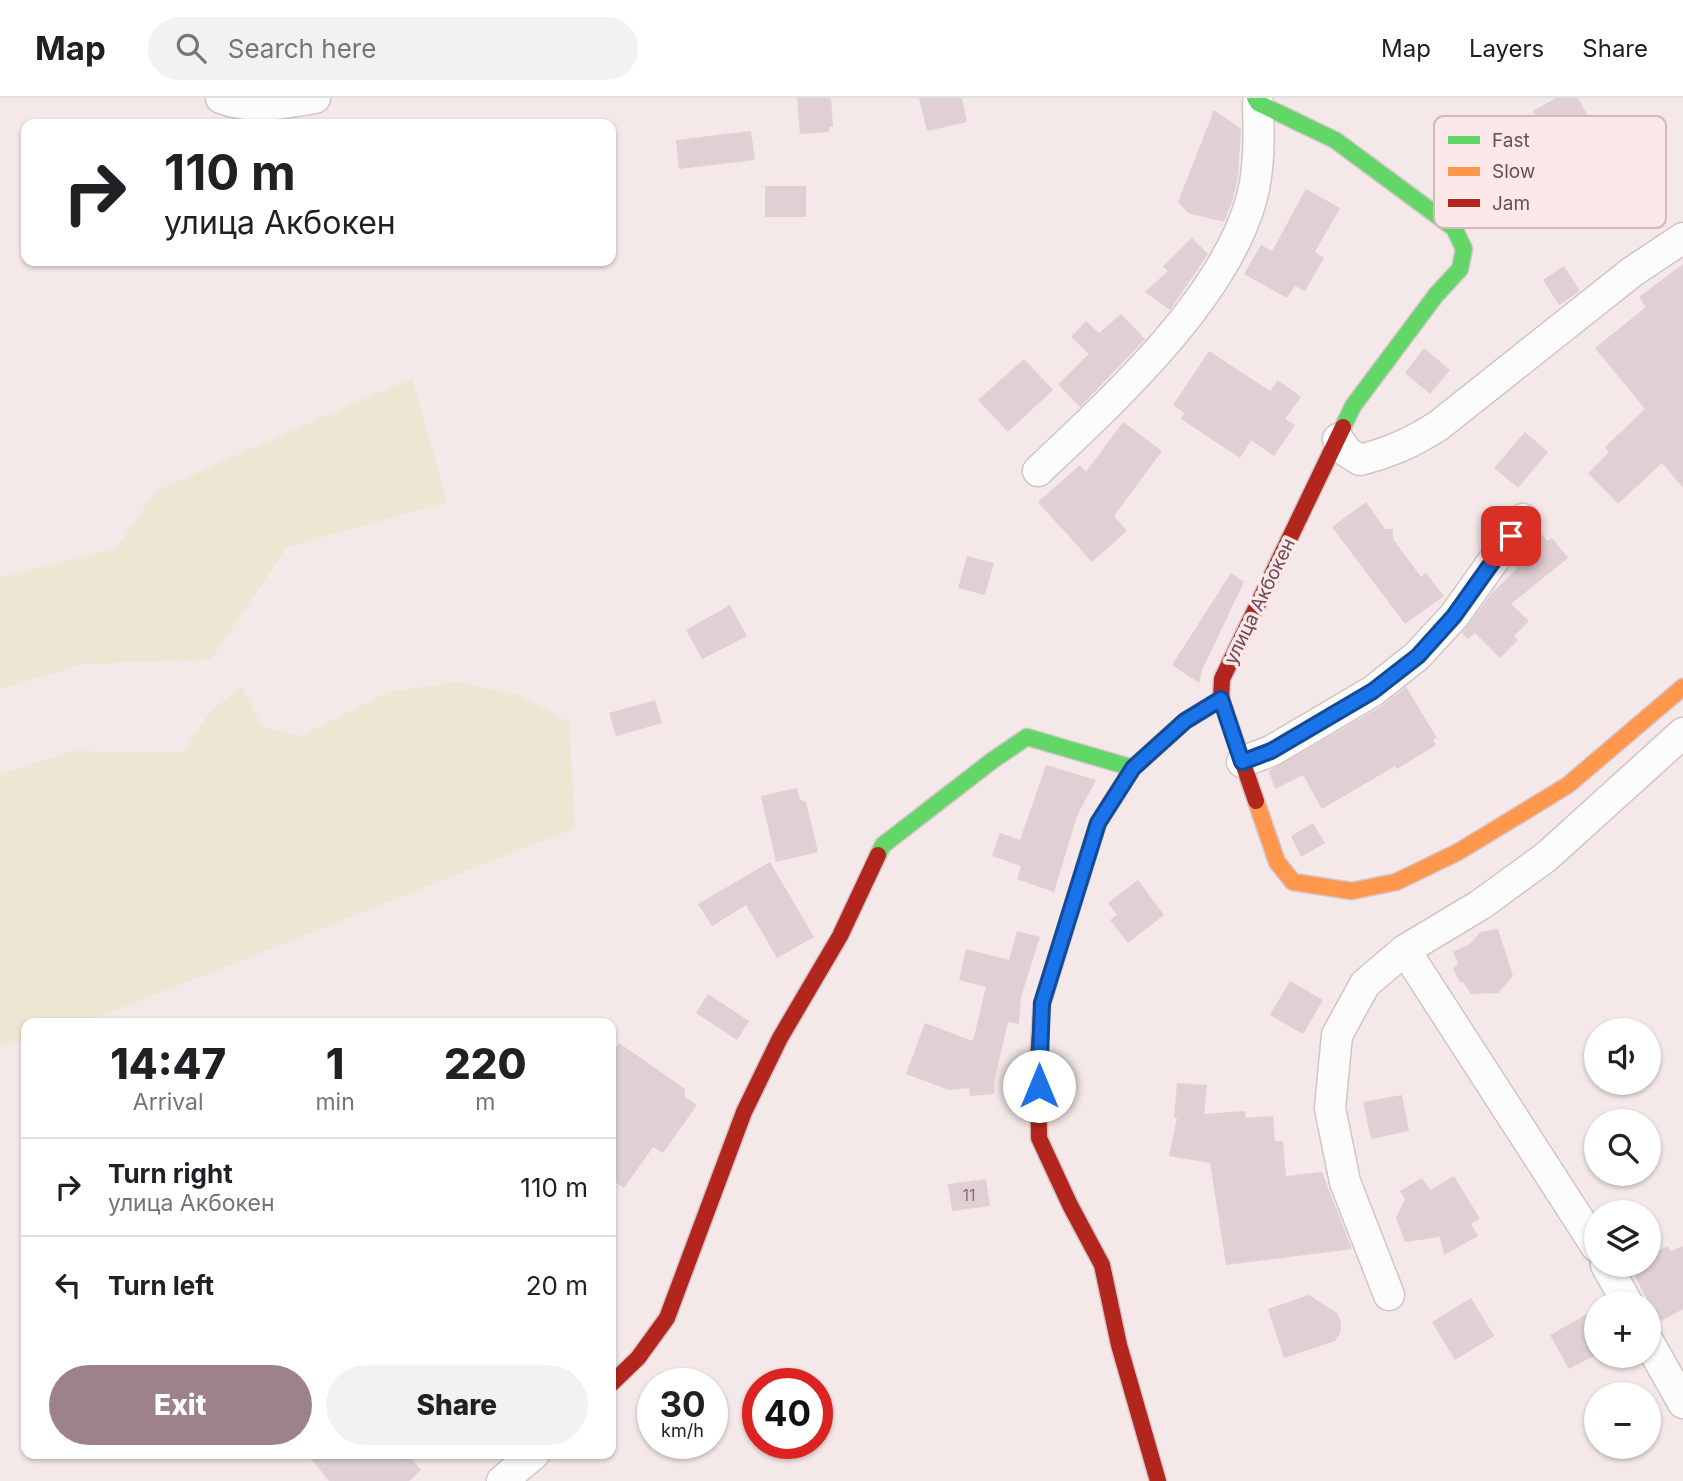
<!DOCTYPE html>
<meta charset="utf-8">
<style>
:root{--surface:#fff;--page:#f2f2f2;--text:#202124;--muted:#757577;--line:#e0e0e0;--accent:#9e8289}
body{margin:0;font-family:Inter,sans-serif;background:var(--page);color:var(--text);height:100vh;display:flex;flex-direction:column;font-size:26px;white-space:nowrap}
*{box-sizing:border-box;margin:0}
p{font-size:23px;color:var(--muted)}
.icon{flex:none;width:38px;height:38px;fill:none;stroke:currentColor;stroke-width:2;stroke-linecap:round;stroke-linejoin:round}
.map{position:relative;flex:1;overflow:hidden}
.side{position:absolute;left:21px;top:920px;width:595px;height:441px;display:flex;flex-direction:column;background:var(--surface);border-radius:14px;box-shadow:0 2px 5px #0004}
.side>*{flex:none}
.hud{position:absolute;left:21px;top:21px;width:595px;height:147px;border-radius:14px;box-shadow:0 2px 5px #0004;background:#fff;color:var(--text);overflow:hidden}
.tools{position:absolute;left:1584px;top:920px;display:grid;gap:14px}
.tools a{display:grid;place-items:center;width:77px;height:77px;border-radius:50%;background:var(--surface);box-shadow:0 2px 5px #0004;font-size:35px}
.speed{position:absolute;left:637px;top:1270px;display:flex;gap:14px;font-size:35px;font-weight:700;text-align:center}
.speed>*{display:grid;place-content:center;width:91px;height:91px;border-radius:50%;background:var(--surface);box-shadow:0 2px 5px #0004;line-height:1}
.speed small{font-size:18px;font-weight:400}
.speed .limit{border:10px solid #d22;background:#fff;color:#111}
.pin{position:absolute;display:grid;place-items:center;width:60px;height:60px;color:#fff;margin:-30px;border-radius:14px;box-shadow:0 4px 10px #0006}
.me{position:absolute;width:77px;margin:-38px;rotate:0deg;stroke-linejoin:round;filter:drop-shadow(0 0 5px #0008)}
.turn{display:flex;align-items:center;gap:24px;height:147px;padding:0 28px;font-size:32px}
.turn .icon{width:91px;height:91px;stroke-width:2.5}
.turn b{display:block;font-size:49px;line-height:60px}
.eta{display:flex;justify-content:space-evenly;align-items:center;height:119px;text-align:center}
.eta b{font-size:42px;font-weight:800;line-height:49px}
.action{display:flex;gap:14px;margin-top:auto;padding:14px 28px}
.action a{flex:1;height:80px;border-radius:42px;background:var(--accent);color:#fff;font-size:28px;font-weight:800;line-height:80px;text-align:center}
.action a+a{background:var(--page);color:var(--text)}
ul{padding:0;list-style:none}
li{display:flex;align-items:center;gap:21px;height:98px;padding:0 28px;border-top:2px solid var(--line)}
li div{flex:1}
li b{display:block;font-size:26px}
li em{font-style:normal}
header{display:flex;align-items:center;gap:42px;box-sizing:border-box;height:98px;padding:0 35px;background:var(--surface);border-bottom:2px solid var(--line)}
header strong{font-size:33px}
nav{display:flex;gap:38px;margin-inline-start:auto;font-size:24px}
.search{width:490px;height:63px;background:var(--page);display:flex;align-items:center;gap:18px;box-sizing:border-box;padding:0 24px;border-radius:38px;color:var(--muted);font-size:26px}
.map>svg:first-child{display:block}
</style>
<header>
<strong>Map</strong>
<div class="search"><svg class="icon" aria-label="search" viewBox="0 0 24 24"><circle cx="10" cy="10" r="6"/><path d="M15 15l6 6"/></svg>Search here</div>
<nav><a>Map</a><a>Layers</a><a>Share</a></nav>
</header>
<div class="map">
<svg width="1683" height="1383" viewBox="0 0 1683 1383">
<rect width="100%" height="100%" fill="#f4e8e8"/>
<g fill="#ece6d3">
<polygon points="412,280 447,404 287,449 211,561 84,566 0,591 0,480 116,451 156,393"/>
<polygon points="457,584 518,597 569,624 575,730 81,926 26,926 26,943 0,947 0,676 73,653 183,655 209,615 242,588 262,629 302,638 389,594"/>
</g>
<g fill="#e0d0d3">
<polygon points="797,0 831,0 833,28 829,29 829,34 800,36"/>
<polygon points="919,0 962,0 967,24 927,33"/>
<polygon points="1556,0 1578,0 1597,34 1579,58 1560,61 1533,13"/>
<polygon points="1214,12 1241,31 1238,79 1233,101 1224,124 1188,115 1178,104"/>
<polygon points="751,33 755,62 679,71 676,42"/>
<rect x="765" y="88" width="41" height="31"/>
<polygon points="1306,91 1340,110 1315,154 1324,160 1305,193 1295,188 1287,200 1244,176 1261,147 1272,153"/>
<polygon points="1192,140 1208,156 1170,212 1145,194 1168,173 1163,168"/>
<polygon points="1683,166 1683,390 1662,365 1618,406 1588,375 1609,354 1605,349 1645,311 1595,250 1646,209 1639,199"/>
<polygon points="1564,168 1580,193 1559,207 1543,182"/>
<polygon points="1121,216 1145,241 1080,309 1058,286 1089,256 1071,239 1086,223 1099,235"/>
<polygon points="1424,250 1450,272 1430,296 1405,275"/>
<polygon points="1209,253 1270,293 1278,282 1301,299 1285,321 1295,327 1274,358 1251,342 1240,360 1181,321 1184,315 1173,307"/>
<polygon points="1024,261 1053,292 1008,334 978,302"/>
<polygon points="1123,324 1162,353 1114,418 1127,433 1092,464 1038,404 1080,367 1086,374"/>
<polygon points="1525,334 1548,354 1518,390 1494,370"/>
<polygon points="1366,404 1385,431 1393,431 1393,441 1421,479 1426,475 1444,498 1405,526 1332,429"/>
<polygon points="1538,431 1547,443 1552,440 1568,460 1511,506 1529,523 1514,538 1518,542 1500,560 1475,535 1468,541 1462,535 1491,496 1517,471 1513,466"/>
<polygon points="967,458 994,465 985,497 958,490"/>
<polygon points="1231,475 1244,484 1202,572 1199,585 1172,567"/>
<polygon points="730,507 747,538 702,561 686,532"/>
<polygon points="1406,589 1437,640 1433,642 1436,647 1397,671 1395,668 1322,711 1303,677 1275,691 1269,673 1382,608"/>
<polygon points="655,602 662,625 616,638 609,615"/>
<polygon points="1046,667 1096,682 1077,718 1054,794 1017,781 1021,768 992,758 1000,735 1020,742"/>
<polygon points="797,690 800,701 806,704 818,754 776,764 761,698"/>
<polygon points="1313,725 1325,745 1301,759 1291,738"/>
<polygon points="770,764 814,839 777,860 746,807 712,828 698,806"/>
<polygon points="1138,782 1164,817 1128,845 1110,822 1117,817 1108,805"/>
<polygon points="1498,831 1513,878 1498,895 1471,896 1463,884 1460,884 1453,871 1458,865 1453,854 1471,845 1480,834"/>
<polygon points="1017,833 1040,839 1021,899 1019,926 1008,924 994,985 994,996 970,998 969,990 949,992 906,976 925,925 973,943 986,889 959,882 966,851 1009,862"/>
<polygon points="1290,883 1323,902 1303,936 1270,917"/>
<polygon points="708,896 749,923 737,942 696,915"/>
<polygon points="619,945 685,991 685,999 697,1007 663,1055 653,1049 624,1090 611,1081 611,957"/>
<polygon points="1177,985 1207,987 1204,1016 1245,1013 1246,1020 1273,1018 1275,1043 1283,1043 1286,1078 1322,1074 1352,1151 1226,1167 1210,1065 1169,1058 1177,1020 1174,1020"/>
<polygon points="1402,997 1409,1033 1371,1041 1363,1004"/>
<polygon points="1454,1078 1480,1121 1471,1126 1478,1138 1444,1157 1440,1139 1405,1144 1396,1120 1405,1101 1400,1093 1422,1080 1430,1092"/>
<polygon points="986,1081 990,1108 952,1113 948,1086"/>
<polygon points="1668,1148 1671,1153 1683,1148 1683,1211 1659,1224 1629,1167 1648,1167 1648,1158"/>
<polygon points="1309,1197 1337,1215 1341,1224 1341,1233 1335,1243 1284,1260 1268,1211"/>
<polygon points="1471,1200 1494,1238 1455,1262 1432,1224"/>
<polygon points="1596,1211 1596,1257 1569,1271 1550,1237"/>
<polygon points="307,1356 408,1356 421,1372 409,1383 329,1383"/>
</g>
<g fill="none" stroke-linecap="round" stroke-linejoin="round">
<defs>
<g id="street">
<path d="M221 0C252 12 283 5 315 0"/>
<path d="M1338 341 1347 354 1360 362C1391 354 1411 345 1438 328L1632 174 1683 140"/>
<path d="M1038 373C1112 303 1220 205 1250 106 1260 74 1259 38 1258 5"/>
<polyline points="1242,664 1271,653 1373,593 1417,558 1454,518 1523,421"/>
<polyline points="1405,852 1596,1148"/>
<polyline points="1606,1167 1628,1206"/>
<polyline points="1389,1197 1345,1084 1330,1010 1337,937 1365,886 1405,852 1480,807 1546,759 1683,635"/>
<polyline points="1648,1243 1683,1305"/>
<polyline points="502,1383 534,1356"/>
</g>
<g id="fast">
<polyline points="1255,0 1258,5 1335,42 1454,130 1464,151 1460,171 1436,197 1353,308 1343,329"/>
<polyline points="878,757 883,747 993,662 1027,639 1133,670"/>
<polyline points="1042,906 1098,725 1133,670 1185,623 1221,601"/>
</g>
<polyline id="slow" points="1256,703 1277,764 1293,784 1352,793 1396,784 1458,754 1568,687 1683,589"/>
<g id="jam">
<polyline points="1256,703 1221,601 1222,581 1343,329"/>
<polyline points="1042,906 1038,962 1039,1040 1070,1107 1102,1167 1119,1247 1158,1383"/>
<polyline points="611,1286 638,1260 667,1220 744,1014 780,940 840,838 878,757"/>
</g>
</defs>
<use href="#street" stroke="#d3c4c6" stroke-width="33"/>
<use href="#fast" stroke="#d4c5c8" stroke-width="19"/>
<use href="#slow" stroke="#d4c5c8" stroke-width="19"/>
<use href="#jam" stroke="#d4c5c8" stroke-width="19"/>
<use href="#street" stroke="#fdfcfc" stroke-width="30"/>
<use href="#fast" stroke="#63d668" stroke-width="16"/>
<use href="#slow" stroke="#ff974d" stroke-width="16"/>
<use href="#jam" stroke="#b3261e" stroke-width="16"/>
</g>
<g fill="none" stroke-linecap="round" stroke-linejoin="round">
<defs>
<polyline id="route" points="1039,988 1042,905 1098,725 1133,670 1185,623 1221,601 1242,664 1271,653 1373,593 1418,558 1454,518 1511,438"/>
</defs>
<use href="#route" stroke="#114b97" stroke-width="18"/>
<use href="#route" stroke="#1a73e8" stroke-width="12"/>
</g>
<g text-anchor="middle" stroke-width="7" stroke-linejoin="round" paint-order="stroke">
<g font-size="16" fill="#8d6e77">
<text x="969" y="1103">11</text>
</g>
<g font-size="19" fill="#6f4b56" stroke="#fde8e9">
<text transform="translate(1259 503) rotate(-64)" y="7">улица Акбокен</text>
</g>
</g>
<rect x="1434" y="18" width="232" height="112" rx="10" fill="#fde8e9" stroke="#d2b9bd" stroke-width="2"/>
<rect x="1448" y="38" width="32" height="8" fill="#63d668"/>
<rect x="1448" y="69" width="32" height="9" fill="#ff974d"/>
<rect x="1448" y="101" width="32" height="8" fill="#b3261e"/>
<g font-size="19" fill="#6f4b56">
<text x="1492" y="49">Fast</text>
<text x="1492" y="80">Slow</text>
<text x="1492" y="112">Jam</text>
</g>
</svg>
<div class="tools">
<a><svg class="icon" aria-label="sound" viewBox="0 0 24 24"><path d="M4 9h4l5-4v14l-5-4H4zM17 9q2 3 0 6"/></svg></a>
<a><svg class="icon" aria-label="search" viewBox="0 0 24 24"><circle cx="10" cy="10" r="6"/><path d="M15 15l6 6"/></svg></a>
<a><svg class="icon" aria-label="layers" viewBox="0 0 24 24"><path d="M12 4l9 5-9 5-9-5zM3 14l9 5 9-5"/></svg></a>
<a>+</a>
<a>−</a>
</div>
<div class="speed"><div>30<small>km/h</small></div><div class="limit">40</div></div>
<div class="pin" style="left:1511px;top:438px;background:#d93025"><svg class="icon" aria-label="arrive" viewBox="0 0 24 24"><path d="M6 21V4h12l-3 4 3 4H6"/></svg></div>
<svg class="me" style="left:1039px;top:988px" viewBox="-20 -20 40 40"><circle r="19" fill="#fff"/><path d="M0-13L10 11 0 6-10 11z" fill="#1a73e8"/></svg>
<div class="hud">
<div class="turn"><svg class="icon" aria-label="right" viewBox="0 0 24 24"><path d="M7 20v-9h11M14 6l5 5-5 5"/></svg><div><b>110 m</b>улица Акбокен</div></div>
</div>
<section class="side">
<div class="eta">
<div><b>14:47</b><p>Arrival</p></div>
<div><b>1</b><p>min</p></div>
<div><b>220</b><p>m</p></div>
</div>
<ul>
<li><svg class="icon" aria-label="right" viewBox="0 0 24 24"><path d="M7 20v-9h11M14 6l5 5-5 5"/></svg><div><b>Turn right</b><p>улица Акбокен</p></div><em>110 m</em></li>
<li><svg class="icon" aria-label="left" viewBox="0 0 24 24"><path d="M17 20v-9H6M10 6l-5 5 5 5"/></svg><div><b>Turn left</b></div><em>20 m</em></li>
</ul>
<div class="action"><a>Exit</a><a>Share</a></div>
</section>
</div>
